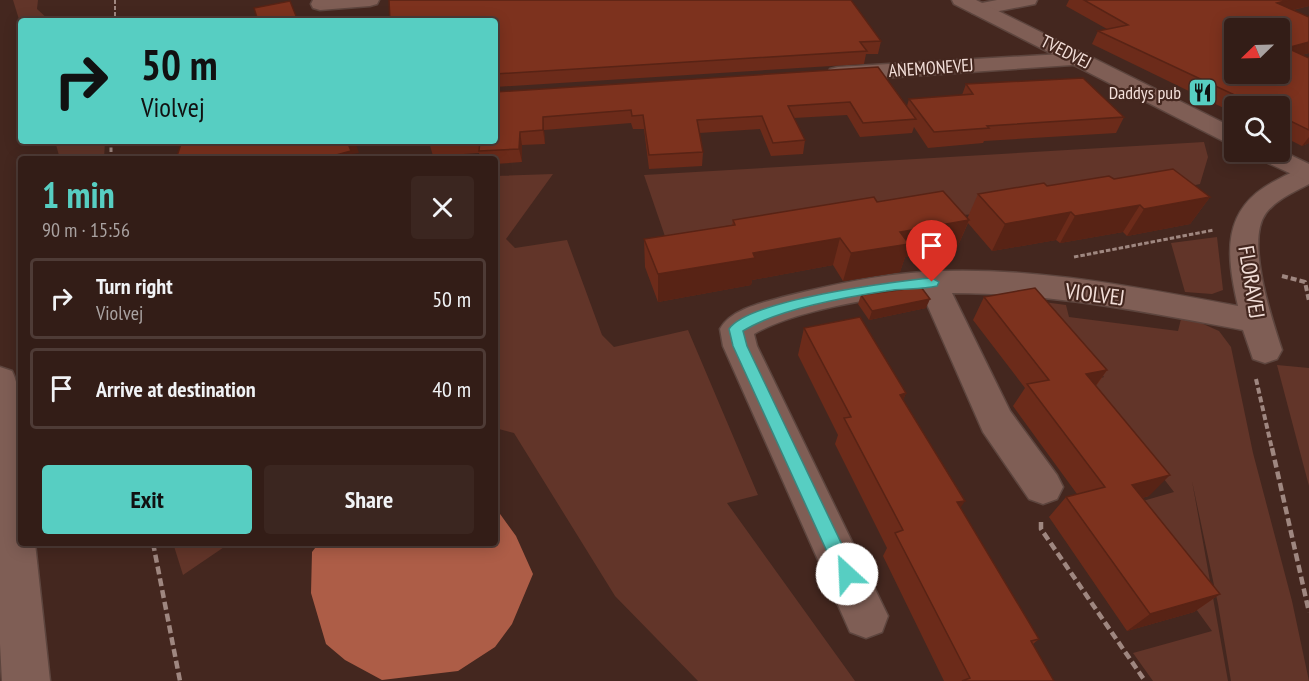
<!DOCTYPE html>
<meta charset="utf-8">
<style>
:root{--surface:#331d17;--page:#3b2620;--text:#f1f3f6;--muted:#a9a2a1;--line:#4e3b36;--accent:#57cec2}
body{margin:0;font-family:"PT Sans Narrow",sans-serif;background:var(--page);color:var(--text);height:100vh;display:flex;flex-direction:column;font-size:22px;white-space:nowrap}
*{box-sizing:border-box;margin:0}
p{font-size:20px;color:var(--muted)}
.icon{flex:none;width:33px;height:33px;fill:none;stroke:currentColor;stroke-width:2;stroke-linecap:round;stroke-linejoin:round}
.map{position:relative;flex:1;overflow:hidden}
.panel{position:absolute;left:18px;top:156px;width:480px;height:390px;display:flex;flex-direction:column;background:var(--surface);border-radius:6px;box-shadow:0 3px 15px #0003,0 0 0 2px var(--line)}
.panel>*{flex:none}
.hud{position:absolute;left:18px;top:18px;width:480px;height:126px;border-radius:6px;box-shadow:0 3px 15px #0003,0 0 0 2px var(--line);background:#57cec2;color:#111;overflow:hidden}
.needle{width:39px;rotate:247deg}
.fabs{position:absolute;left:1224px;top:18px;display:grid;gap:12px}
.fabs a{display:grid;place-items:center;width:66px;height:66px;border-radius:6px;background:var(--surface);box-shadow:0 3px 15px #0003,0 0 0 2px var(--line);font-size:30px}
.pin{position:absolute;display:grid;place-items:center;width:51px;height:51px;color:#fff;margin:-62px -26px;border-radius:50% 50% 50% 0;rotate:-45deg;box-shadow:0 0 6px #0007}
.pin .icon{rotate:45deg}
.me{position:absolute;width:66px;margin:-33px;rotate:335deg;stroke-linejoin:round;filter:drop-shadow(0 0 4px #0008)}
.turn{display:flex;align-items:center;gap:21px;height:126px;padding:0 24px;font-size:27px}
.turn .icon{width:78px;height:78px;stroke-width:2.5}
.turn b{display:block;font-size:42px;line-height:51px}
.round{display:grid;place-items:center;flex:none;width:63px;height:63px;border-radius:6px;background:var(--page)}
.overview{display:flex;align-items:center;justify-content:space-between;height:102px;padding:0 24px}
h1{font-size:36px;font-weight:800;line-height:45px;color:var(--accent)}
.primary-button{display:flex;gap:12px;margin-top:auto;padding:12px 24px}
.primary-button a{flex:1;height:69px;border-radius:6px;background:var(--accent);color:#111;font-size:24px;font-weight:800;line-height:69px;text-align:center}
.primary-button a+a{background:var(--page);color:var(--text)}
ul{padding:0;list-style:none}
li{display:flex;align-items:center;gap:18px;height:81px;margin:0 12px 9px;padding:0 12px;border:3px solid var(--line);border-radius:6px}
li div{flex:1}
li b{display:block;font-size:22px}
li em{font-style:normal}
.map>svg:first-child{display:block}
</style>
<div class="map">
<svg width="1309" height="681" viewBox="0 0 1309 681">
<rect width="100%" height="100%" fill="#44271f"/>
<g fill="#623529">
<polygon points="13,0 38,0 37,9 50,21 21,21 21,26"/>
<polygon points="55,141 105,141 104,159 60,159"/>
<path d="M1204 142 1208 157 1200 184C1152 195 1103 202 1054 207 1011 212 971 216 929 215L670 251 644 175Z"/>
<polygon points="553,174 506,239 515,248 567,240 602,335 614,347 688,330 758,495 727,503 855,681 698,681 615,596 514,433 495,428 495,176"/>
<polygon points="1217,237 1223,290 1212,294 1185,292 1171,243"/>
<polygon points="1029,300 1066,305 1069,317 1178,331 1181,319 1201,323 1219,331 1231,347 1253,453 1292,601 1309,681 1231,681 1218,604 1192,481 1228,681 1153,681 1133,653 1212,631 1122,507 1174,492 1089,382 1104,377 1086,354"/>
<polygon points="1277,365 1309,368 1309,486"/>
<polygon points="173,543 230,543 183,575"/>
</g>
<polygon fill="#ad5d47" points="495,507 516,536 533,574 512,624 495,647 458,671 382,680 345,660 326,644 311,593 312,552 319,543 495,543"/>
<g fill="none" stroke-linecap="round" stroke-linejoin="round">
<defs>
<g id="minor">
<polygon points="313,0 379,0 377,4 370,6 320,10 313,8 311,4"/>
<polygon points="997,0 1037,0 1035,4 979,15 972,13 969,9 972,5"/>
<polygon points="1079,53 1087,54 1090,59 1087,64 838,81 830,79 827,74 830,69 838,67"/>
<path d="M1309 166V184C1294 192 1277 199 1266 213 1245 241 1272 319 1282 350L1277 359 1265 363 1253 359 1243 330C1147 312 1051 293 952 293L1010 411 1057 475 1063 487 1057 499 1043 504 1029 499 983 432 922 293C875 297 793 311 754 334L757 346 888 616 882 632 866 638 850 632 723 346 720 329C731 308 766 302 787 296 831 285 877 275 922 272 1027 265 1135 287 1238 306 1226 254 1221 209 1275 181 1286 175 1297 169 1309 166Z"/>
</g>
<g id="tertiary">
<polygon points="952,0 976,0 1234,128 1234,144 1225,142 954,4"/>
<polygon points="1280,150 1309,164 1309,182 1255,157 1251,152"/>
<path d="M0 367 12 371C28 402 21 504 21 543H35L50 681H2L0 644Z"/>
</g>
</defs>
<use href="#minor" stroke="#5d453e" stroke-width="3"/>
<use href="#tertiary" stroke="#5d453e" stroke-width="3"/>
<polyline stroke="#9f8780" stroke-width="2" stroke-dasharray="4 2" stroke-linecap="butt" points="115,0 115,21"/>
<g stroke="#9f8780" stroke-width="3" stroke-dasharray="4.5 2" stroke-linecap="butt">
<polyline points="111,141 111,159"/>
<polyline points="1074,257 1214,230"/>
</g>
<g stroke="#9f8780" stroke-width="4" stroke-dasharray="6 3" stroke-linecap="butt">
<polyline points="1282,276 1305,282 1309,301"/>
<polyline points="1256,379 1272,449"/>
</g>
<g stroke="#9f8780" stroke-width="4.5" stroke-dasharray="8 4" stroke-linecap="butt">
<polyline points="1272,448 1309,612"/>
<polyline points="1041,522 1041,529 1145,681"/>
<polyline points="153,543 180,681"/>
</g>
<use href="#minor" fill="#7f5e55" fill-rule="evenodd"/>
<use href="#tertiary" fill="#7f5e55" fill-rule="evenodd"/>
</g>
<g fill="#6c2b1a">
<polygon points="1069,0 1309,0 1309,6 1293,10 1309,17 1309,53 1302,55 1309,58 1309,143 1302,146 1280,135 1280,106 1234,106 1234,113 1092,44 1098,31 1107,29 1066,6"/>
<polygon points="495,21 881,41 878,54 866,54 864,64 495,87"/>
<polygon points="878,67 907,106 909,99 962,95 966,84 1124,117 1116,133 984,141 983,143 928,148 914,127 912,133 860,137 847,115 794,118 805,140 803,154 771,156 760,129 699,133 703,152 702,166 649,169 644,129 633,129 631,123 544,130 545,144 522,145 522,162 495,164 495,159 480,159 479,153 433,156 429,142 429,141 495,141 495,92"/>
<polygon points="1114,179 1210,197 1190,224 1127,236 1123,232 1060,243 1056,240 992,251 968,223 957,248 905,257 900,272 843,281 833,265 752,280 751,285 658,302 645,267 644,239 732,225 733,220 877,202 967,219 978,194"/>
<polygon points="861,295 926,308 869,320 858,304"/>
<polygon points="984,297 1107,370 1096,386 1149,496 1142,498 1220,594 1194,612 1127,631 1049,517 1066,497 1077,494 1013,406 1025,388 973,320"/>
<polygon points="804,328 906,393 903,400 960,507 1039,639 1033,644 1054,681 944,681 883,556 887,548 835,444 838,435 798,355"/>
</g>
<g fill="#582315">
<polygon points="1289,0 1309,0 1309,6 1269,15 1277,3"/>
<polygon points="1309,42 1309,53 1280,60 1287,48"/>
<polygon points="543,117 544,130 545,144 543,130"/>
<polygon points="520,132 522,145 522,162 519,149"/>
<polygon points="1309,137 1309,143 1302,146"/>
<polygon points="347,141 355,141 359,153 352,154 354,159 321,159"/>
<polygon points="1210,197 1190,224 1127,236 1144,209"/>
<polygon points="1140,205 1123,232 1060,243 1075,216"/>
<polygon points="1071,212 1056,240 992,251 1005,224"/>
<polygon points="969,220 957,248 905,257 900,272 843,281 851,253 900,232"/>
<polygon points="840,238 833,265 752,280 751,285 658,302 658,274 753,253"/>
<polygon points="930,299 926,308 869,320 872,311"/>
<polygon points="1107,370 1091,392 1086,374"/>
<polygon points="906,393 895,420 900,395"/>
<polygon points="1170,475 1149,496 1112,505 1132,485"/>
<polygon points="965,501 949,525 957,502"/>
<polygon points="1220,594 1194,612 1127,631 1150,614"/>
</g>
<g fill="#7d321e" stroke="#582315" stroke-width="1.5" fill-rule="evenodd">
<polygon points="389,0 851,0 881,41 860,42 867,51 495,74 495,21 390,21"/>
<path d="M1084 0H1289L1277 3 1309 17V42L1287 48 1309 58V130L1280 116V106H1258L1098 31 1128 25ZM1234 28H1280V74H1234Z"/>
<polygon points="290,1 298,21 258,21 254,8"/>
<polygon points="878,67 916,119 863,123 850,102 788,106 805,140 773,143 762,116 697,120 703,152 649,155 643,115 632,116 631,110 543,117 543,130 520,132 519,149 479,151 480,141 495,141 495,92"/>
<polygon points="1083,78 1124,117 987,126 989,128 934,132 909,99 973,94 966,84"/>
<polygon points="182,141 347,141 351,151 321,159 176,159"/>
<polygon points="429,141 449,141 429,142"/>
<polygon points="1173,169 1210,197 1144,209 1140,205 1075,216 1071,212 1005,224 978,194 1044,183 1047,186 1109,176 1114,179"/>
<polygon points="943,191 969,220 900,232 909,244 851,253 840,238 753,253 755,258 658,274 644,239 735,225 733,220 874,197 877,202"/>
<polygon points="921,287 930,299 872,311 861,295"/>
<polygon points="1035,288 1107,370 1086,374 1170,475 1132,485 1220,594 1150,614 1066,497 1105,487 1027,384 1049,380 984,297"/>
<polygon points="860,317 906,393 900,395 965,501 957,502 1039,639 1031,641 1054,681 962,681 970,678 895,533 903,530 844,418 851,417 804,328"/>
</g>
<path fill="#57cec2" stroke="#39867e" stroke-width="1.5" d="M932 278 939 282 937 286C920 290 902 288 886 291 846 297 776 310 743 331L747 346 856 574 853 580 847 583 840 580 733 346 729 329C748 300 895 281 932 278Z"/>
<defs>
<symbol id="restaurant-square" viewBox="-11 -11 22 22"><rect x="-9" y="-9" width="18" height="18" rx="4" fill="#57cec2" stroke="#44271f"/><path d="M-5-6h1v4h1v-4h1v4h1v-4h1v5L-1.5 .5V6h-2V.5L-5-1ZM5-6V6H3V1.5H1.5Q1.5-4 5-6Z" fill="#111"/></symbol>
</defs>
<g fill-rule="evenodd">
<use href="#restaurant-square" x="1186" y="76" width="33" height="33"/>
</g>
<g text-anchor="middle" stroke-width="4.5" stroke-linejoin="round" paint-order="stroke">
<g font-size="18" fill="#f2ded8" stroke="#44271f">
<text transform="translate(1066 52) rotate(27)" y="6">TVEDVEJ</text>
<text transform="translate(931 68) rotate(-4)" y="6">ANEMONEVEJ</text>
</g>
<g font-size="18" fill="#f2ded8" stroke="#44271f" text-anchor="end">
<text x="1181" y="99">Daddys pub</text>
</g>
<g font-size="22" fill="#f2ded8" stroke="#44271f">
<text transform="translate(1252 282) rotate(81)" y="8">FLORAVEJ</text>
<text transform="translate(1095 294) rotate(7)" y="8">VIOLVEJ</text>
</g>
</g>
</svg>
<div class="fabs">
<a><svg class="needle" viewBox="-14 -14 28 28"><path d="M0-13l5 13h-10z" fill="#e53935"/><path d="M0 13l5-13h-10z" fill="#a9a2a1"/></svg></a>
<a><svg class="icon" aria-label="search" viewBox="0 0 24 24"><circle cx="10" cy="10" r="6"/><path d="M15 15l6 6"/></svg></a>
</div>
<div class="pin" style="left:932px;top:282px;background:#d93025"><svg class="icon" aria-label="arrive" viewBox="0 0 24 24"><path d="M6 21V4h12l-3 4 3 4H6"/></svg></div>
<svg class="me" style="left:847px;top:574px" viewBox="-20 -20 40 40"><circle r="19" fill="#fff"/><path d="M0-13L10 11 0 6-10 11z" fill="#57cec2"/></svg>
<div class="hud">
<div class="turn"><svg class="icon" aria-label="right" viewBox="0 0 24 24"><path d="M7 20v-9h11M14 6l5 5-5 5"/></svg><div><b>50 m</b>Violvej</div></div>
</div>
<section class="panel">
<div class="overview"><div><h1>1 min</h1><p>90 m · 15:56</p></div><a class="round"><svg class="icon" aria-label="close" viewBox="0 0 24 24"><path d="M6 6l12 12M18 6L6 18"/></svg></a></div>
<ul>
<li><svg class="icon" aria-label="right" viewBox="0 0 24 24"><path d="M7 20v-9h11M14 6l5 5-5 5"/></svg><div><b>Turn right</b><p>Violvej</p></div><em>50 m</em></li>
<li><svg class="icon" aria-label="arrive" viewBox="0 0 24 24"><path d="M6 21V4h12l-3 4 3 4H6"/></svg><div><b>Arrive at destination</b></div><em>40 m</em></li>
</ul>
<div class="primary-button"><a>Exit</a><a>Share</a></div>
</section>
</div>
